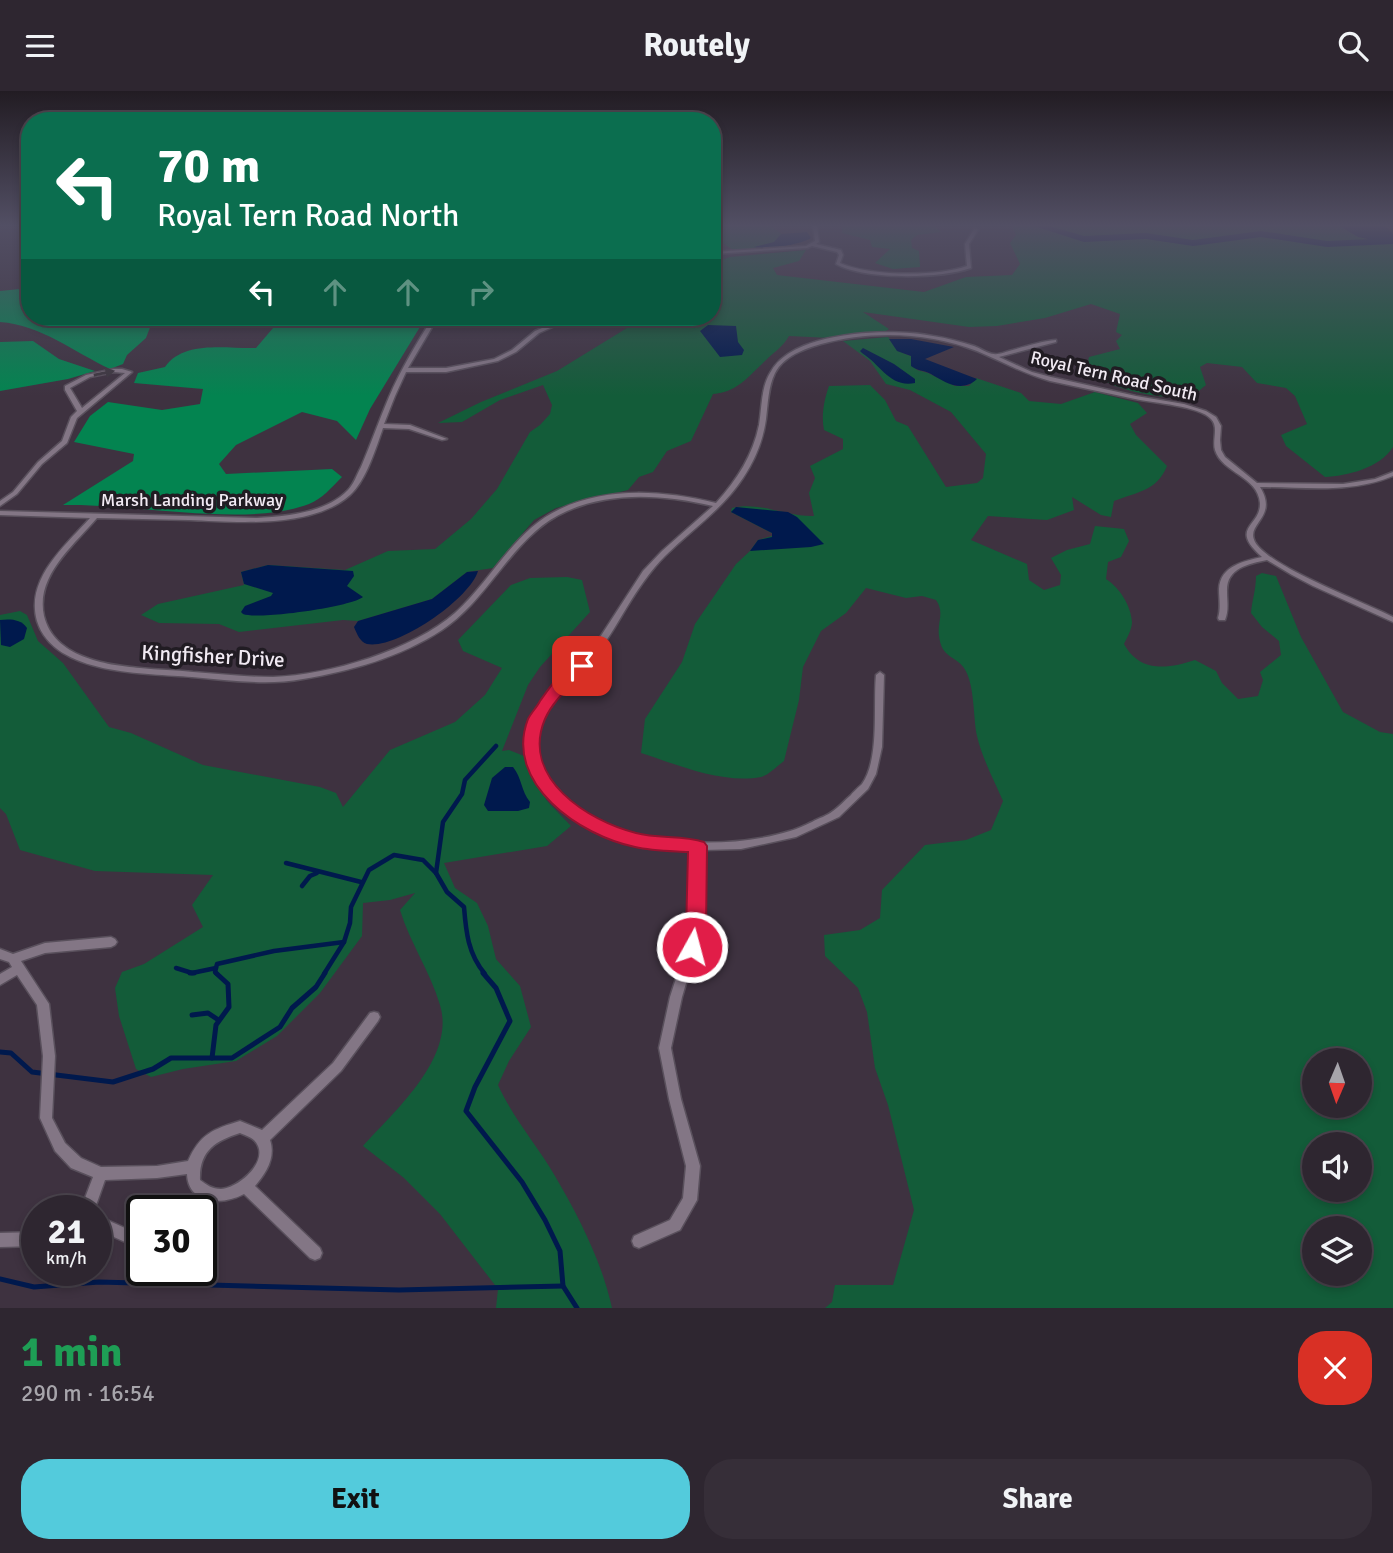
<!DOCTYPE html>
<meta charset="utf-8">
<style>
:root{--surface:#2e2630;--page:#362e38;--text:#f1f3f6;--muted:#a7a5ab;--line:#49434c;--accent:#53cbdc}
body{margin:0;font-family:Signika,sans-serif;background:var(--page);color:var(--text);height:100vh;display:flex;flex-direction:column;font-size:26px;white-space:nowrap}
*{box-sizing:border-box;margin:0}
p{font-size:23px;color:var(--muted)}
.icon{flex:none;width:38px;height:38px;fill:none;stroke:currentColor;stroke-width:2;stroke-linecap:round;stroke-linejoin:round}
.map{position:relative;height:1217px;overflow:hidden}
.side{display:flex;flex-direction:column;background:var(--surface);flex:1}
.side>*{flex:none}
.guide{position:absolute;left:21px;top:21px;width:700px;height:214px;border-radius:28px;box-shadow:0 4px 10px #0003,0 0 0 2px var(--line);background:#0b6e4f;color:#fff;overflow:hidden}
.needle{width:46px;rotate:182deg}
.controls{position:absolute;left:1302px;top:957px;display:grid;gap:14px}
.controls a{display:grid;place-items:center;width:70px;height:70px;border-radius:50%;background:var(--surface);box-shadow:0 4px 10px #0003,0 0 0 2px var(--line);font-size:35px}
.speed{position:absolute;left:21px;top:1104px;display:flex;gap:14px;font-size:35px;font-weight:700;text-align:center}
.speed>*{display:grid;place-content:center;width:91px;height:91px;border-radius:50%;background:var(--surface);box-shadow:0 4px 10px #0003,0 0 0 2px var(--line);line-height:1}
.speed small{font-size:18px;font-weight:400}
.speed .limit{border:4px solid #111;border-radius:10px;background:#fff;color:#111}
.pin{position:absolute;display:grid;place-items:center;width:60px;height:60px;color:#fff;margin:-30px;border-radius:14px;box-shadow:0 4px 10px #0006}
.me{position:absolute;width:77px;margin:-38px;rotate:7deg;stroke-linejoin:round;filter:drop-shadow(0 0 5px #0008)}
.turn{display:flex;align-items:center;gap:24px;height:147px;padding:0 21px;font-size:32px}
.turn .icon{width:91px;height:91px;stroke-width:2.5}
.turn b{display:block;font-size:49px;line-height:60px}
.lanes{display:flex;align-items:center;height:66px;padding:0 21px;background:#0003;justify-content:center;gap:35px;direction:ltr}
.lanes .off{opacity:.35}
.round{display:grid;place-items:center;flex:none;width:74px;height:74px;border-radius:28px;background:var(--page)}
.headline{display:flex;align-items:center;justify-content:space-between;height:119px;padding:0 21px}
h1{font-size:42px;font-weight:800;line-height:52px;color:#1e9e55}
.action{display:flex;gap:14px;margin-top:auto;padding:14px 21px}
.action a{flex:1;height:80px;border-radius:28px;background:var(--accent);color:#111;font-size:28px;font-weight:800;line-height:80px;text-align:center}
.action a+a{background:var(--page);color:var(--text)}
header{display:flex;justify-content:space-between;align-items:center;height:91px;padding:0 21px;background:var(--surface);font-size:32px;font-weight:800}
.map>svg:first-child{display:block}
</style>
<header><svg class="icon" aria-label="menu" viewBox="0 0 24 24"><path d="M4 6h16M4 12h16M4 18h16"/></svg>Routely<svg class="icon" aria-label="search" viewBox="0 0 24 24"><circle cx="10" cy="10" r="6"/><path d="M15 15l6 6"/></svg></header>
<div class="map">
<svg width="1393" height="1217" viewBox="0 0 1393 1217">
<rect width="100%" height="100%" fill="#3e3240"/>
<g fill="#135c39" fill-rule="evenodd">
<path d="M712 135H771L783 144 782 147 772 153 756 156 757 158C730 162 724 157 712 135Z"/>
<polygon points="842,135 934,135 941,141 917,144 911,149 912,157 919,160 920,176 893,178 875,172 890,158 872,156 870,149 842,142"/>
<path d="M1012 135H1340L1358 146 1393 153V356C1380 377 1347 385 1325 386L1286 355 1281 344 1307 333 1295 305 1286 297 1257 292 1242 276 1207 272 1200 276 1206 294C1202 297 1197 302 1193 304 1172 312 1079 296 1089 266L1120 258 1116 250 1122 244 1116 241 1120 223 1091 213 1045 227 997 235 969 236 863 221 889 238 883 242 831 247 789 245C783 256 774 261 765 270 748 286 737 301 713 303L691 350 667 360 653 381 639 386 628 399 556 417 534 429 493 477 467 481 432 508 358 530 343 529 239 541 219 533 159 532 141 524 158 513 244 494 241 481 268 474 345 479 388 460 435 458 471 428 497 398 530 341 540 334 550 323 552 314 543 294 500 309 462 331 438 332 481 311 557 280 627 237 653 228 647 226H712V176L721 175 719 170 730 166 806 159 799 170 773 177 777 184 924 201 966 186 1012 184 1020 173 1010 152 1016 144Z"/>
<path d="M888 246 903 262 911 265V272L917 279 928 282 955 295H969L976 287 1021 302 1029 310 1061 313 1095 301 1138 312 1147 322 1130 333 1136 344 1167 375C1157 400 1137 401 1114 410L1111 426 1101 424 1072 406 1074 419 1047 429 988 425 971 449 1027 473 1029 489 1044 499 1060 494 1061 484 1051 467 1067 459 1090 453 1095 435 1124 438 1129 450 1121 466 1108 471 1106 488C1120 497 1131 515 1132 531 1132 538 1127 547 1124 553 1140 582 1168 578 1195 569L1216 580 1222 592 1238 608 1258 605 1263 589 1260 581 1281 564 1279 550 1262 536 1251 522C1252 509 1256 499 1256 485L1262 482 1276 485 1301 546 1343 621 1380 641 1393 643V1217H825L832 1211 835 1194H893L914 1119 888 1014 875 977 867 921 858 897 825 865 824 844 860 839 880 827 882 799 925 754 966 749 991 739 1003 710C994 689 982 667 977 645 973 626 975 593 964 577 955 564 942 568 939 545 937 531 945 522 936 509L922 505 906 507 866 497 846 522 821 540 803 576 799 609 784 670C777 675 769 684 761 686 722 693 678 674 641 662L645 628 682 571 695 533 736 473 750 460 758 449 772 445V442L731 421 732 417C759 410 787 426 814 425L809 402 815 387 810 375 843 358V348L824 339C821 325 824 309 829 295L870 294 885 309 896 330 908 335 946 396 977 392 983 387 986 363 951 321 910 299 886 293 870 270 843 250ZM1314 970H1360V1015H1314ZM1314 1054H1360V1099H1314ZM1314 1138H1360V1183H1314Z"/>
<path d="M567 486 582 489 590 521 540 576 528 594 502 660 509 659 524 665 547 710 571 735 547 755 444 772 455 797 477 812 488 835 496 868 520 895 531 936 509 970 498 994C513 1027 537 1054 555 1085 579 1126 602 1171 612 1217H496L498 1198 440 1123 404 1087 363 1055C395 1020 456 966 440 914 430 880 410 852 400 819L415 802 390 809 363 812 362 845 320 902 277 945 236 970 183 978 151 986 136 978 119 925 115 897 122 881 144 873 203 836 192 814 213 784 95 780 20 759 6 723 0 717V524L20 520 27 524 38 550 63 572 109 636 131 642 203 674 320 696 336 702 343 716 390 659 455 631 485 604 502 577 463 560 458 549 511 494 530 487Z"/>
</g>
<g fill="#038450">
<path d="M30 197V226H426L370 318 356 349 337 330 302 321 236 354 219 373 226 383 332 378 342 386C332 396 322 408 309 413 247 437 133 412 63 414L133 370 134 363 74 351 90 325 108 311 162 319 200 313 203 298 134 292 138 282 165 276C184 249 226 258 256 257L279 230 255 235 211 226H154L146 247 127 264 123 273 110 278C74 261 41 234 0 231V200Z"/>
<polygon points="33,250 59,268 95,280 68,288 0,300 0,251"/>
</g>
<g fill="#00194d">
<polygon points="1340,135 1385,135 1393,143 1393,153 1358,146"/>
<path d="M807 141 811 147C802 153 766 160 754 156L774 151 781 143Z"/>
<polygon points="708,234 736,235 738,251 744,259 742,264 720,266 700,240"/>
<path d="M889 248H911L954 256 925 268 977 288C962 302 946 292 931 283 924 279 917 280 911 275V265L897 260Z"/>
<path d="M863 257 894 273 915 288V292C890 297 881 274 862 262L860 260Z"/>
<polygon points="736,416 788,421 797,426 824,453 811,456 750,460 758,449 772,446 772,442 731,421"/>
<path d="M268 474 353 480 354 485 347 495 363 506C351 516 258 529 243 523L241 521 245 515 271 505 273 502 244 493 241 481Z"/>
<path d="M478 480C470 508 396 559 367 553 360 551 357 543 354 536L358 530 432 508 467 481Z"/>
<path d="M0 529C10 528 21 528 27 537L24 548 10 556 1 554Z"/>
<path d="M505 676H513C522 687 521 700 530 711L529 717 518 720H488L484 714 492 687Z"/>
</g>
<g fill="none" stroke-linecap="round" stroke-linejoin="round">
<g stroke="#00194d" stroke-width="4.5">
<polyline points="286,772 361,791"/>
<polyline points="436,782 443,731 462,703 465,689 496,655"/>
<polyline points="302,795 310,785 317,782"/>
<polyline points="176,877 192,882 216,877"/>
<polyline points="217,883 215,881 217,873 274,860 344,851"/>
<path d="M324 883 344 851 350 832 351 816 369 779 394 764 423 769 436 782 447 801 464 816C466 841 468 863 485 883"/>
</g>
<g stroke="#00194d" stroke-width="5">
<polyline points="190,882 194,882"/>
<polyline points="483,882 496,897 510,930 475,996 466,1020 522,1091 545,1129 560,1160 563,1195 577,1217"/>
<polyline points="192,924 208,922 217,928"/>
<polyline points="0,961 11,962 32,981 113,991 153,978 171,967 232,967 280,936 292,917 316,896 325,882"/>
<polyline points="212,967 216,934 229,916 228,893 216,882"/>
<polyline points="0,1188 34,1196 99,1191 399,1199 563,1195"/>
</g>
<polygon fill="#00194d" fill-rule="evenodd" points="1034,135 1049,135 1084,145 1146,142 1193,149 1261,140 1327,150 1393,147 1393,153 1327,156 1261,146 1193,155 1146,148 1084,151"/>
<defs>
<g id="street">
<path d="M813 135H817L819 151 816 153 841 159 843 164 840 172C869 185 937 186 967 175L965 153 974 138 978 139 969 153 971 177C940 188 864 189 836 173L839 164 837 161 812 155 807 157 712 163V161L806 155 815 150Z"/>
<path d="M433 226H438L408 277H446L494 268 512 259 535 240 568 226H575L539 242 516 261 498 270 446 281H406L395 305 384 333 410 334 447 348 442 349 409 338 383 337C376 357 366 390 350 404 312 438 236 431 189 429 158 428 128 428 97 427 74 454 35 485 44 525 54 566 105 574 140 577 158 579 176 579 193 581 220 583 246 586 273 586 329 584 413 559 455 522 492 489 514 439 560 418 609 395 665 400 716 412 737 389 753 364 759 334 762 316 761 297 770 282 792 239 892 237 933 245 947 247 961 251 974 255 980 257 988 263 994 263 998 264 1005 261 1009 260 1024 256 1041 250 1056 249V251L999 266 1032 281 1051 286 1136 305 1184 313 1206 320 1216 326 1221 335 1220 349 1221 359 1225 366 1257 392 1343 393 1375 388 1393 381V385C1350 403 1305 396 1260 396 1279 427 1245 432 1255 451 1269 476 1364 511 1393 526V531L1313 495 1292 484 1267 469C1248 473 1226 477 1227 501 1227 511 1229 519 1225 529H1219L1218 527C1221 517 1219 508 1219 498 1220 475 1244 470 1262 466 1228 436 1261 436 1260 412 1258 385 1222 382 1215 359 1212 349 1219 336 1211 328 1200 315 1153 312 1135 308 1107 302 1078 296 1050 290 1024 283 1001 270 977 260 928 241 871 239 821 253 804 258 784 265 775 282 768 296 768 313 766 328 763 350 755 369 743 387 723 418 691 439 665 465 650 480 638 498 627 516 616 534 606 552 592 569 568 597 525 625 540 668 543 677 552 696 558 703 561 707 566 709 570 713 576 717 582 723 589 727 600 734 620 741 633 744 641 746 649 747 657 748 699 754 748 753 790 740 797 738 805 734 812 731 819 727 827 725 833 720 839 716 845 709 851 704 852 702 860 695 862 693 880 668 873 614 876 584L880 581 884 584 882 656 876 683 868 698 839 726 796 746 741 758 703 759 701 841 682 906 671 957 681 1008 700 1075 697 1109 680 1139 639 1157 634 1155 632 1150 634 1145 670 1129 683 1107 686 1075 669 1008 659 957 670 906 691 841 693 760 634 752 584 734 549 706 529 666 528 649 530 634 537 619 545 608 577 575 595 554 643 480 662 460 713 415C664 404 614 400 567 420 514 442 490 508 442 539 401 566 351 580 303 588 266 595 229 589 192 586 147 582 54 585 37 530 25 488 65 455 90 427L0 424V420L257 427C287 425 326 422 348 399 354 393 357 383 361 376 371 353 379 329 389 306 401 278 417 252 433 226Z"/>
<path d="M114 278H122L132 281 77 327 67 352 42 373 17 403 0 415V410L13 401 38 371 62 350 71 326 77 320 65 299V295L86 284ZM114 281 125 282 82 317 70 297 90 286Z"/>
<path d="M111 846 115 848 117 851 115 854 111 856 45 862 21 870 49 913 55 965 52 1027 65 1052 81 1067 101 1076 157 1075 188 1070C200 1043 213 1038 240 1030L262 1039 333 972 370 922 374 921 378 922 380 926 378 930 341 980 270 1049C276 1067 266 1082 255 1095L320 1157 322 1162 320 1167 315 1169 310 1167 244 1103C222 1115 188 1113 187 1083L157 1087 105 1089 94 1120H80L93 1086 71 1077 55 1060 40 1027 43 965 37 914 17 884 0 894V883L12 876 9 871 0 868V858L13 863 45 852ZM240 1042C247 1045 255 1047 258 1055 266 1073 238 1097 221 1098 212 1098 207 1094 200 1089 199 1060 215 1050 240 1042Z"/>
<polygon points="96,1124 134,1141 142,1141 142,1155 134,1155 96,1138"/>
<polygon points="37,1141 37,1155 0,1156 0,1142"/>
<polygon points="201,1143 214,1146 216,1151 214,1156 209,1158 201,1157"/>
</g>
</defs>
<use href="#street" stroke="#59505c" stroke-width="3"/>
<use href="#street" fill="#837685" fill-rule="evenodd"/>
</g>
<defs><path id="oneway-solid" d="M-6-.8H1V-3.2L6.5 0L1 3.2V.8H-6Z" transform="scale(1.75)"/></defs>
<use fill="#3e3740" href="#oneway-solid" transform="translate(104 282) rotate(-12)"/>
<linearGradient id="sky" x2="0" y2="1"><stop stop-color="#221c23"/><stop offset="0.44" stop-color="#524f64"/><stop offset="1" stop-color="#524f64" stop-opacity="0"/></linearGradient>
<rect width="1393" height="305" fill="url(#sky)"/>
<path fill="#e11d48" stroke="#92132f" stroke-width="2" d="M582 570 589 575C575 593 555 605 545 628 520 687 588 730 636 742 658 748 682 744 704 751L707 755 706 841 699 862 692 864 685 862 682 856 686 841 688 761C671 760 652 760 635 756 581 745 503 693 528 628 531 622 537 616 540 610 550 596 564 574 582 570Z"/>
<g text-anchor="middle" stroke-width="7" stroke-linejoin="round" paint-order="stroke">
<g font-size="18" fill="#f1eaf3" stroke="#211c23">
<text transform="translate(1114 285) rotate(13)" y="6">Royal Tern Road South</text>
<text x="192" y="415">Marsh Landing Parkway</text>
</g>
<g font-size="21" fill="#f1eaf3" stroke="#211c23">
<text transform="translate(213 565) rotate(3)" y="7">Kingfisher Drive</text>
</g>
</g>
</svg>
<div class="controls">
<a><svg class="needle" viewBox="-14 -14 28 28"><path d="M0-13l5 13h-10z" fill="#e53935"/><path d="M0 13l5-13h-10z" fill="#a7a5ab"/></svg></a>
<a><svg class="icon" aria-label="sound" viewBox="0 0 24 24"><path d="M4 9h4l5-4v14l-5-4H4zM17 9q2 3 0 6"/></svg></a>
<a><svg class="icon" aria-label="layers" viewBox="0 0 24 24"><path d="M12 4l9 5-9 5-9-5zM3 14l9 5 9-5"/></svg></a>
</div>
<div class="speed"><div>21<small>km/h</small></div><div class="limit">30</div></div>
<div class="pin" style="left:582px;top:575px;background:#d93025"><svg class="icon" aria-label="arrive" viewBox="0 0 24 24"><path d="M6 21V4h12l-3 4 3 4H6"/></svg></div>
<svg class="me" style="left:692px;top:856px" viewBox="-20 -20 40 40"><circle r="17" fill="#e11d48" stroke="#fff" stroke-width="3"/><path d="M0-11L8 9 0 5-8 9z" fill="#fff"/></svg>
<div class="guide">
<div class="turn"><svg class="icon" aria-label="left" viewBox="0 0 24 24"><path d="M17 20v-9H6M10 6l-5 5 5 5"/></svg><div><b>70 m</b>Royal Tern Road North</div></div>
<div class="lanes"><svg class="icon" aria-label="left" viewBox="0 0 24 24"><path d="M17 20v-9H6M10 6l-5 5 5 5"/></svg><svg class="icon off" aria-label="ahead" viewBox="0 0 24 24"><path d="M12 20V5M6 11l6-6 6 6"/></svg><svg class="icon off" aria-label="ahead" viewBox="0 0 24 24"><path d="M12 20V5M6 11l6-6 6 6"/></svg><svg class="icon off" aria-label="right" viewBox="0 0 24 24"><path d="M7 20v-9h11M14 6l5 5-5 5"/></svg></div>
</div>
</div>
<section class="side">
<div class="headline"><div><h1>1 min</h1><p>290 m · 16:54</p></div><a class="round" style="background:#d93025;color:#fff"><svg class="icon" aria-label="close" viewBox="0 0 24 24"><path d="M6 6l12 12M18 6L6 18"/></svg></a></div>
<div class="action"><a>Exit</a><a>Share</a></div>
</section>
